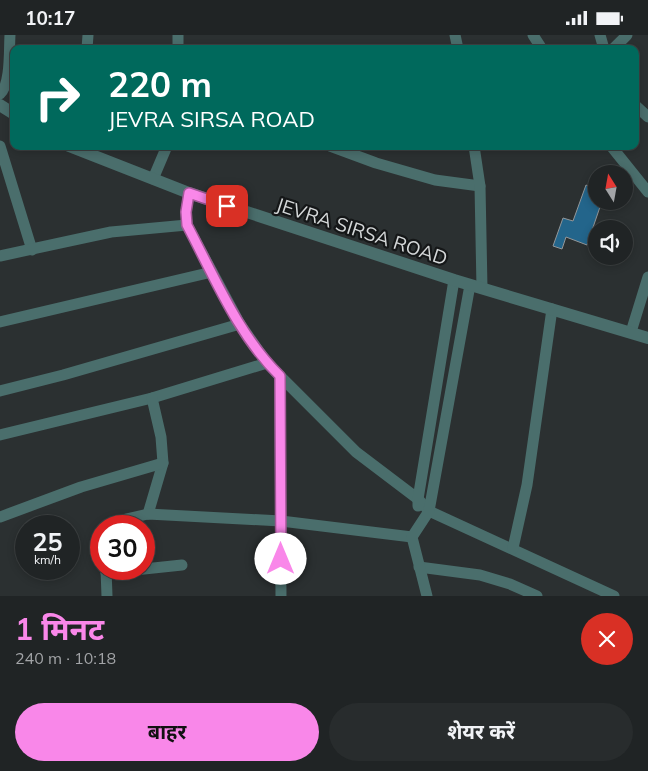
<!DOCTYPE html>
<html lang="hi">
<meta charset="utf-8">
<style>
:root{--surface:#202425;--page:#282c2d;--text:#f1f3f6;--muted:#a2a4a7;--line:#3d4142;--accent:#f987e9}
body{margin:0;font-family:Mulish,"Noto Sans Devanagari",sans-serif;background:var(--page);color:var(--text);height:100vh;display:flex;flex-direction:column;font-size:19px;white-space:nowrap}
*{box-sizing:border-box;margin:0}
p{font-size:16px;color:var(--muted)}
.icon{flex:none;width:28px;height:28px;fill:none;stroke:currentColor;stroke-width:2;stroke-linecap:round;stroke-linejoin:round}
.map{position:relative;height:561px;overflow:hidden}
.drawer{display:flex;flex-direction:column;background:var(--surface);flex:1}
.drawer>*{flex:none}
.banner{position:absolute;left:10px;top:10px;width:629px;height:105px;border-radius:10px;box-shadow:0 2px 8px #0003,0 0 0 1px var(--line);background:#00695c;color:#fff;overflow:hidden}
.needle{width:32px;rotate:349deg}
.buttons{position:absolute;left:588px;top:130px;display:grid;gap:10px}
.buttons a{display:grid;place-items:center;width:45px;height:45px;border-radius:50%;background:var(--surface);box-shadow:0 2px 8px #0003,0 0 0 1px var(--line);font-size:25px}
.speed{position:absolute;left:15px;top:480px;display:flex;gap:10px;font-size:25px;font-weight:700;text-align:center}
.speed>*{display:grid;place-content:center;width:65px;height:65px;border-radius:50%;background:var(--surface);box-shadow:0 2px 8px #0003,0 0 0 1px var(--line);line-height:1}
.speed small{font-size:12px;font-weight:400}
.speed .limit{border:8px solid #d22;background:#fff;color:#111}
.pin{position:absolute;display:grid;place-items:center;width:42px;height:42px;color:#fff;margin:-21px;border-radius:10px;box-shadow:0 2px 8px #0006}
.me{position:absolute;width:55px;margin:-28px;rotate:0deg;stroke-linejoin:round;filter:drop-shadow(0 0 4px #0008)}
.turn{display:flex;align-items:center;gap:18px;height:105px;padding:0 15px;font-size:22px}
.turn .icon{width:65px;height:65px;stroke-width:2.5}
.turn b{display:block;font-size:35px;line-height:42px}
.round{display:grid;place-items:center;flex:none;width:52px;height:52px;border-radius:26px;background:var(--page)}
.overview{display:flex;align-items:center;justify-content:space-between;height:85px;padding:0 15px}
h1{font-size:30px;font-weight:700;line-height:38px;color:var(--accent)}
.button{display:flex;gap:10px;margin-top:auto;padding:10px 15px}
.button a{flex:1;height:58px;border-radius:30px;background:var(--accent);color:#111;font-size:20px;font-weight:700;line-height:58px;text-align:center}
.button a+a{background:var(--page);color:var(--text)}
.status{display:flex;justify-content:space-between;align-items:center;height:35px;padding:0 25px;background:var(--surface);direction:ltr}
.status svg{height:14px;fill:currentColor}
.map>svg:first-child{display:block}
</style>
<div class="status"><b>10:17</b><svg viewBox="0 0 49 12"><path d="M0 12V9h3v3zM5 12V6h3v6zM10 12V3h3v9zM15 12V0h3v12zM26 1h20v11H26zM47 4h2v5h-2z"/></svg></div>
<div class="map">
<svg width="648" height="561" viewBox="0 0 648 561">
<rect width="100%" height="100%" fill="#2b3031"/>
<polygon fill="#23658b" stroke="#93979a" points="586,150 596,154 596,166 602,166 587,210 566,202 562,214 553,211 563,183 573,186"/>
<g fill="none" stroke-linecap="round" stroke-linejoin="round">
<g stroke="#4a6e6c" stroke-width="11">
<polyline points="178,0 178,14"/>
<polyline points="455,0 458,14"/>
<polyline points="533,0 542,14"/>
<polyline points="600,0 604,14"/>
<polyline points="87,14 88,0"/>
<polyline points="613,14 627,0"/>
<path d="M0 59C11 49 9 15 10 0"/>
<polyline points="635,70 648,82"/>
<polyline points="0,111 32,215"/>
<polyline points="330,111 376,128 435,145 480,151"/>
<polyline points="474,111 480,151 482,253"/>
<polyline points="611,111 648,157"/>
<polyline points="153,144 167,111"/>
<polyline points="189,158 186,177 187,190 240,289 267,328 356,417 418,464 429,476 614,561"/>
<polyline points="0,221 111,197 187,190"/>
<polyline points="0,287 212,237"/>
<polyline points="631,297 648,242"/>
<polyline points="280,341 281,561"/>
<polyline points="0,356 63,340 240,289"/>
<polyline points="0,400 152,363 267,328"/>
<polyline points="418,471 418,464 454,245"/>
<polyline points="148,479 163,428 161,402 152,363"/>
<polyline points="0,482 81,452 163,428"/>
<polyline points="119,491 126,484 148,479 281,486 412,502"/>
<polyline points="513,513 527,450 552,274"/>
<polyline points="419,532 480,540 510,549 537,561"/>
<polyline points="106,534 107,561"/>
<polyline points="106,538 182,530"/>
<polyline points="427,561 412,502 429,476 470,250"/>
</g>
<g stroke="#4a6e6c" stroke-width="12">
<polyline points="0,70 14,79"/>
<polyline points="69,111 189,158 454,245 648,303"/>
</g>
</g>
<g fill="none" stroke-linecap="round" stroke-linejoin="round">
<defs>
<path id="route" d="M227 171 189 158 186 177 187 190C214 241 238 300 280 341L281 524"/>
</defs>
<use href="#route" stroke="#a25897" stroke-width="12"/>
<use href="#route" stroke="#f987e9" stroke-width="9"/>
</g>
<g text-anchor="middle" stroke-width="4.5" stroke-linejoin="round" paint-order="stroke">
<g font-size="19" fill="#d5d8d9" stroke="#151718">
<text transform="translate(362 196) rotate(18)" y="7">JEVRA SIRSA ROAD</text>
</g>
</g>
</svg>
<div class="buttons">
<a><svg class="needle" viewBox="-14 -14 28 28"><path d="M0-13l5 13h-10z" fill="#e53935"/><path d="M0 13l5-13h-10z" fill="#a2a4a7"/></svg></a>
<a><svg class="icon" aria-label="sound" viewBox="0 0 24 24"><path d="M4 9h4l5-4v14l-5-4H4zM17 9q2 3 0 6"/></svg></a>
</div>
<div class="speed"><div>25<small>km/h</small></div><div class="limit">30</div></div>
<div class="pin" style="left:227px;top:171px;background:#d93025"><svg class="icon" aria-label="arrive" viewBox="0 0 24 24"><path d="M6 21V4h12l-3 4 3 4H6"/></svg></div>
<svg class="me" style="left:281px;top:524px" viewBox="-20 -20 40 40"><circle r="19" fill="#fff"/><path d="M0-13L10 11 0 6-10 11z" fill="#f987e9"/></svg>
<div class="banner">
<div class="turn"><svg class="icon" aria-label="right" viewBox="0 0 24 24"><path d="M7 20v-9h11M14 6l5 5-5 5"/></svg><div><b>220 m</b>JEVRA SIRSA ROAD</div></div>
</div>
</div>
<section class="drawer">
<div class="overview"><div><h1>1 मिनट</h1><p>240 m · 10:18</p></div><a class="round" style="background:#d93025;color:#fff"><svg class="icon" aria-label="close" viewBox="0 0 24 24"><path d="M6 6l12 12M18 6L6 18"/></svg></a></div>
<div class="button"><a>बाहर</a><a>शेयर करें</a></div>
</section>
